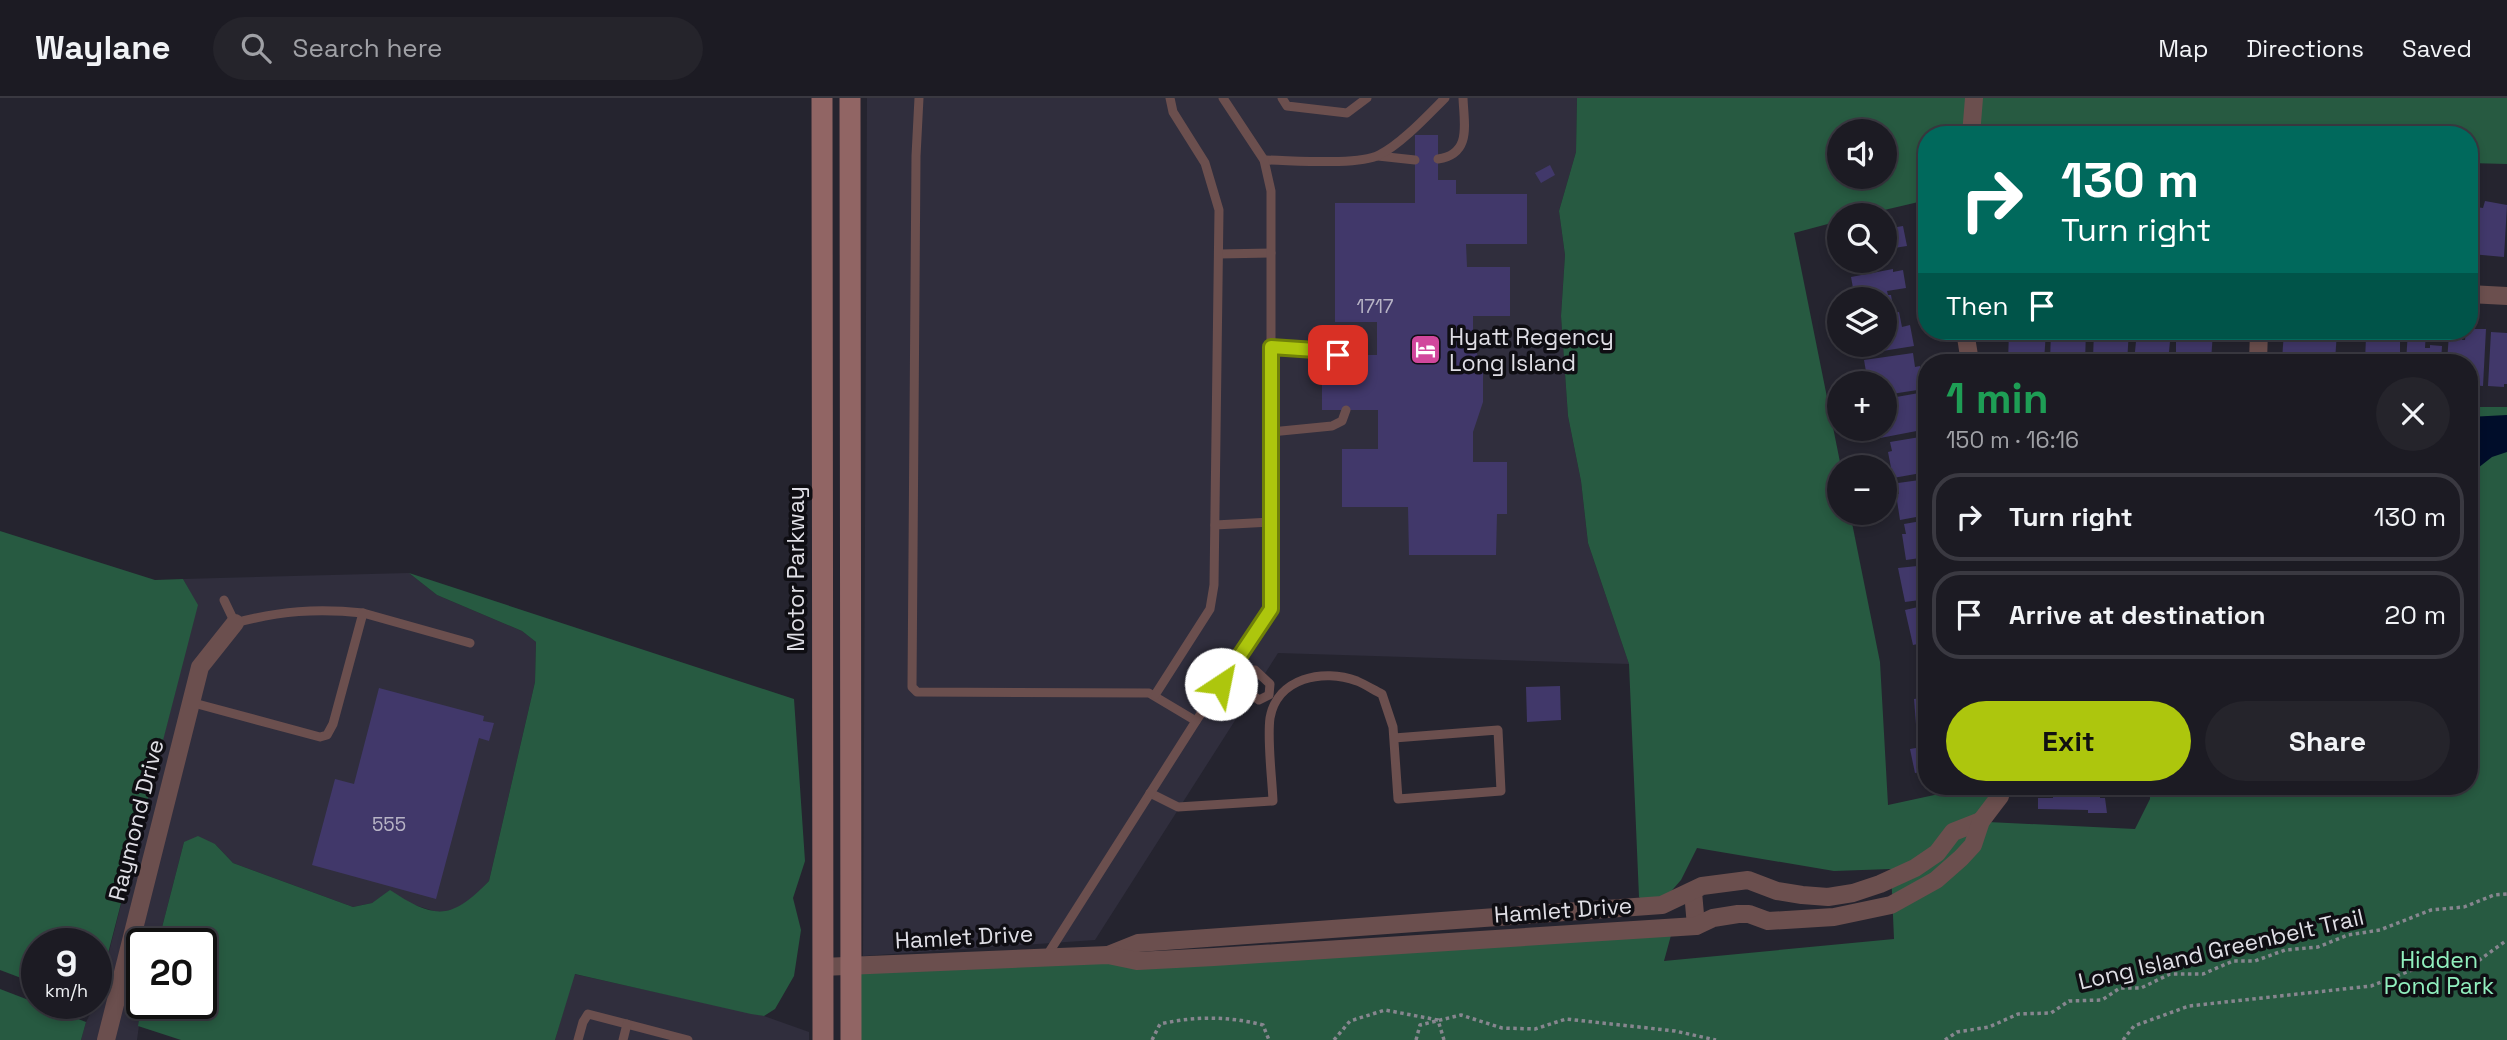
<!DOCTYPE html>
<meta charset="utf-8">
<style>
:root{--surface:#1c1b23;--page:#25242b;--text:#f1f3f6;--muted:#a0a1a6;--line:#3a3941;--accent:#adc60d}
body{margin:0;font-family:"Space Grotesk",sans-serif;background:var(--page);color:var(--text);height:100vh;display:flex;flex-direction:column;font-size:26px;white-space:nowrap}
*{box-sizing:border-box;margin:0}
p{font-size:23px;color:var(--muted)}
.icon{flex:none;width:38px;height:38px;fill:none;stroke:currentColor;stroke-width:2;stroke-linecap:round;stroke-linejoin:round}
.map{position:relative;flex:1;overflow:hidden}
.details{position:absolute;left:1918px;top:256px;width:560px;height:441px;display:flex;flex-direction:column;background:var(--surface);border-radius:28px;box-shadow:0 4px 10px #0003,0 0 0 2px var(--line)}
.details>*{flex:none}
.guide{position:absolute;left:1918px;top:28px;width:560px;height:214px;border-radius:28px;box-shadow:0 4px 10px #0003,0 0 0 2px var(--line);background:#00695c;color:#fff;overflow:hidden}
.controls{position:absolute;left:1827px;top:21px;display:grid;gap:14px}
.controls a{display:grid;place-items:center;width:70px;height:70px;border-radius:50%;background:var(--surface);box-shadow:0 4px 10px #0003,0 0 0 2px var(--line);font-size:35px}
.speed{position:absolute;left:21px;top:830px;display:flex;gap:14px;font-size:35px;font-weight:700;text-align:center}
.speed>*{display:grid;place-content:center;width:91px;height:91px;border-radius:50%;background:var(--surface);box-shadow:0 4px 10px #0003,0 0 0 2px var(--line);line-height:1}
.speed small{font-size:18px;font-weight:400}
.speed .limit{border:4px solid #111;border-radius:10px;background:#fff;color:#111}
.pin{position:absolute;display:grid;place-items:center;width:60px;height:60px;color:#fff;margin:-30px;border-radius:14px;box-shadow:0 4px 10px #0006}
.me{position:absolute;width:77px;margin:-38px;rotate:34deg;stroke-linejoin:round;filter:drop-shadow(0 0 5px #0008)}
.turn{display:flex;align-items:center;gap:24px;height:147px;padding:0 28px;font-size:32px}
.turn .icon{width:91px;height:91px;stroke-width:2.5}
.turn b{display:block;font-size:49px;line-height:60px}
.then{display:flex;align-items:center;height:66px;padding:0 28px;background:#0003;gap:14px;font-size:26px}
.round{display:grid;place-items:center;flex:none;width:74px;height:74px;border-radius:37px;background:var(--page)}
.headline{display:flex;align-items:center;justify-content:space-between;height:119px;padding:0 28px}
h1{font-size:42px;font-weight:700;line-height:52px;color:#1e9e55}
.cta{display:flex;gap:14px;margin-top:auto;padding:14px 28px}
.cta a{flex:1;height:80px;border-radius:42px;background:var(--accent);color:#111;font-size:28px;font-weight:700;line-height:80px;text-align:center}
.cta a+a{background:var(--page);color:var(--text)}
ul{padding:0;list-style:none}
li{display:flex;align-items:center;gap:21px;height:88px;margin:0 14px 10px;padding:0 14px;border:4px solid var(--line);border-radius:28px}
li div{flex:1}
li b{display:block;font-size:26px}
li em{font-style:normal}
header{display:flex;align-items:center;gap:42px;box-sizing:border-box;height:98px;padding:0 35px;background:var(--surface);border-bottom:2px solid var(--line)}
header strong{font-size:33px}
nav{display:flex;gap:38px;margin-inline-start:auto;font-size:24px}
.search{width:490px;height:63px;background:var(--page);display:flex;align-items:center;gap:18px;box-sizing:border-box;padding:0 24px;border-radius:38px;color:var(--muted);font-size:26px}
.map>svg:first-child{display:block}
</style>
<header>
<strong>Waylane</strong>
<div class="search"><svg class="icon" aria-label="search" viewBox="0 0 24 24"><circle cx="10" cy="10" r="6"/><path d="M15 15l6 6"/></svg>Search here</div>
<nav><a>Map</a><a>Directions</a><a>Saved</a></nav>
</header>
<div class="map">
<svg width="2507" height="942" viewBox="0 0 2507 942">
<rect width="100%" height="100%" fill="#25242f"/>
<g fill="#302e3d">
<polygon points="867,0 1577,0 1576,54 1559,113 1565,157 1561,218 1568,318 1581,383 1588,445 1629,566 1278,555 1095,842 863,858"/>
<polygon points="409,475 437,497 522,533 536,544 535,584 489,783 473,800 454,812 437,814 411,806 390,793 372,805 353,809 233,765 215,746 184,744 158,845 142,845 142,905 137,942 81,942 86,924 96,905 197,507 183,481"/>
<polygon points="574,876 764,918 809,934 809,942 555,942"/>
</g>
<g fill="#275a41" fill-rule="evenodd">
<path d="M1577 0H2507V66L2469 65V37H1927V102L1863 117H1839V123L1794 135 1841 369 1839 415H1850L1880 564 1888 707 1976 688H2005L1988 724 2135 731 2150 701V688H2469V309H2507V942H851V869L1673 830 1664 863 1894 841 1891 771 1834 773 1697 750 1681 782 1653 814 1639 799 1629 566 1588 445 1581 383 1568 318 1561 218 1565 157 1559 113 1576 54ZM1839 33H1885V79H1839Z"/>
<polygon points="0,433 155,482 183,481 198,507 96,902 96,845 37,845 37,886 0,872"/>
<path d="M409 475 794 601 805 763 793 800 801 832 794 878 775 911 764 918 751 916 575 876 555 942H181L138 928 142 905H201V845H158L184 744 198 738 215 746 233 765 353 809 372 805 390 792C434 821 451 823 489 783L535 584 536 544 522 533 437 497Z"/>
<polygon points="0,891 86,924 81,942 0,942"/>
</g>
<polygon fill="#000d2a" points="2507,317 2507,354 2492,359 2469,377 2469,319"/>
<g fill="#41386a">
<polygon points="1415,37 1438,37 1438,82 1456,82 1456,96 1527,96 1527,146 1466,146 1467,169 1510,169 1510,218 1473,218 1473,247 1483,269 1483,304 1473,334 1473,364 1507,364 1507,416 1497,416 1496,457 1409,457 1408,409 1342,409 1342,351 1378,351 1378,312 1322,312 1322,257 1377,257 1377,224 1335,224 1335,105 1415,105"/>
<polygon points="1550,67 1555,77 1541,85 1535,75"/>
<polygon points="2485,103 2507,107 2504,159 2471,156 2476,109 2483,110"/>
<polygon points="1903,128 1907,148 1894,150 1894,154 1889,160 1885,161 1885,131"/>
<polygon points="1856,163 1884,163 1885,166 1857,171"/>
<polygon points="1893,171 1893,174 1903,172 1906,190 1887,193 1888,197 1891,197 1893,209 1885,210 1885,201 1855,201 1851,179"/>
<polygon points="1899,214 1902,229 1910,227 1914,248 1870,255 1869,247 1885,247 1885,217"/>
<polygon points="2469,231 2486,231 2483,288 2469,287 2469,264 2447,264 2449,236 2462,237 2462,242 2465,242 2466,233 2469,233"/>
<polygon points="2009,233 2046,233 2044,264 2008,264"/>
<polygon points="2051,233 2086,233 2085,264 2050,264"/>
<polygon points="2094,233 2129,233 2127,264 2102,264 2102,261 2093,260"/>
<polygon points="2137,233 2171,233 2168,264 2134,264"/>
<polygon points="2176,233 2213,233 2211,264 2176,264"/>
<polygon points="2284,233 2337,233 2335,264 2282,262"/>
<polygon points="2380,233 2400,233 2400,264 2365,264 2366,238 2380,238"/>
<polygon points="2408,233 2426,233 2425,250 2430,250 2430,247 2442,248 2441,264 2406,264"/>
<polygon points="2491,234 2507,235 2507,286 2504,286 2504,289 2488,288"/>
<polygon points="1913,255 1915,269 1920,268 1924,291 1885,297 1885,285 1868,285 1864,262"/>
<polygon points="1919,295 1922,308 1927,307 1927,331 1875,341 1873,331 1885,331 1885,301"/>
<polygon points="1920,339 1922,352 1927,352 1927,374 1893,380 1888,354 1892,353 1890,344"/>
<polygon points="1927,381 1927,417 1900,422 1896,396 1899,396 1898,385"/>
<polygon points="1927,422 1927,459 1906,462 1902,436 1906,436 1904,426"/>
<polygon points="1927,467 1927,501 1905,504 1898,470"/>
<polygon points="1927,507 1927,544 1913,547 1905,512"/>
<polygon points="1927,550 1927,586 1923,587 1917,551"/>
<polygon points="1560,588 1561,622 1527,624 1526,589"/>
<polygon points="379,590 484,618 483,623 494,625 489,643 479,640 436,801 312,767 335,681 354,686"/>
<polygon points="1927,599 1927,637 1917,639 1914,601"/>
<polygon points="1927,648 1927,673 1915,675 1910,651"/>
<polygon points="2063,688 2101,688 2100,700 2105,700 2107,715 2088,715 2088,712 2038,711 2038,700 2053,700 2053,692 2055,690 2063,690"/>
</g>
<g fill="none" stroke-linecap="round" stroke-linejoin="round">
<g stroke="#87868f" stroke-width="3.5" stroke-dasharray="3.5 3.5" stroke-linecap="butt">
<path d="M1152 942 1160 926C1196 918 1227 918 1263 927L1269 942"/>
<polyline points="1334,942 1350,923 1385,912 1438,922 1444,942"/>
<polyline points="1416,942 1420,927 1461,917 1502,930 1535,931 1566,921 1675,933 1716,942"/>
<polyline points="1945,942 1957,934 1989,929 2018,916 2051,915 2069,903 2102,902 2120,890 2141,890 2170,876 2203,876 2233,863 2255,863 2285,852 2318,849 2348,837 2380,832 2431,812 2464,809 2494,797 2507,796"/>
<polyline points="2123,942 2134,928 2189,908 2371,888 2417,870 2478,863 2507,842"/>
</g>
<g stroke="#6b4f4e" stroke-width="9">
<polyline points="919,0 916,58 912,589 917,594 1149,595 1196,623"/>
<polyline points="1282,0 1287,8 1347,15 1367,0"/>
<polyline points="1378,58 1415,62"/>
<path d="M1438 61C1472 56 1464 26 1463 0"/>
<path d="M1264 62C1291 62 1357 68 1379 57 1401 46 1427 18 1445 0"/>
<polyline points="1219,156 1271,155"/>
<polyline points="1271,249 1330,253 1337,257"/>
<polyline points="1271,334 1332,328 1342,323 1346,312"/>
<polyline points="1215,427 1271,424"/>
<path d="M224 502 235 525C280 513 317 510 363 515"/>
<polygon points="1255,572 1270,586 1269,597 1259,602 1244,591 1243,576"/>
<polyline points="1155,597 1210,511 1214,487 1219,112 1205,65 1173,14 1170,0"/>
<polyline points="190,604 320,639 327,637 333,626 363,515 470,545"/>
<path d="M1150 695 1178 709 1273 703C1272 679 1267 642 1270 620 1277 580 1323 570 1357 583 1366 587 1374 592 1382 596L1393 629 1398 701 1501 693 1498 632 1394 640"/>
<polyline points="1046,859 1196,623 1271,511 1271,93 1264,62 1223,0"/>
<polyline points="578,942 583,924 588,916 688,942"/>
<polyline points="623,942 627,926"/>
</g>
<g stroke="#6b4f4e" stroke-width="18">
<polyline points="1971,37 1974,0"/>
<polyline points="2469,196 2507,198"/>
<polyline points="1965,233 1970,264"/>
<polyline points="2258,264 2259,233"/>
<polyline points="1693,794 1696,828"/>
<polyline points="1108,857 1138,845 1662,807 1702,788 1748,782 1777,793 1802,797 1828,799 1853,795 1880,786 1915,770 1937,755 1953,734 1981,723"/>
<polyline points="822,869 1108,857 1137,863 1214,859 1696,828 1713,820 1738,816 1749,816 1768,823 1834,819 1891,807 1936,782 1961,760 1973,747 1981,723 2000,698 2002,688"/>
<polyline points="106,942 200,569 235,525"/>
</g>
<g stroke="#916564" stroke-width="21">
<polyline points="822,0 823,942"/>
<polyline points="850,0 851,942"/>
</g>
</g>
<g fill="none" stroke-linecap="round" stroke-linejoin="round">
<defs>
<polyline id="route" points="1221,586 1271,511 1271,249 1330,253 1338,257"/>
</defs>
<use href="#route" stroke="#708108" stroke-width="18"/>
<use href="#route" stroke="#adc60d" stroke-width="12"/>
</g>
<defs>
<symbol id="hotel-square" viewBox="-11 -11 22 22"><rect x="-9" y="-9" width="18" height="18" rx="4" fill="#d1479c" stroke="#0f0e13"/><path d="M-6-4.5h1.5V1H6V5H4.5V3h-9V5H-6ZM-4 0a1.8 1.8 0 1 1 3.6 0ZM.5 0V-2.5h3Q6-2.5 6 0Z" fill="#fff"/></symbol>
</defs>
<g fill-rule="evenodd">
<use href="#hotel-square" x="1408" y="234" width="35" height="35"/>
</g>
<g text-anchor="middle" stroke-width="7" stroke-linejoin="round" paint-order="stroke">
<g font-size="19" fill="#b8b4c6">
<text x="1375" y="215">1717</text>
<text x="389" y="733">555</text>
</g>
<g font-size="23" fill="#dfdee5" stroke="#0f0e13" text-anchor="start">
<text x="1449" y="247">Hyatt Regency<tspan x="1449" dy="26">Long Island</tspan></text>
</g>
<g font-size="23" fill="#dfdee5" stroke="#0f0e13">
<text transform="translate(796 471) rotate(-90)" y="8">Motor Parkway</text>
<text transform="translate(136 722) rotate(-76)" y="8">Raymond Drive</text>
<text transform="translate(1563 812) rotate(-4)" y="8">Hamlet Drive</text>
<text transform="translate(964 839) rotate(-3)" y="8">Hamlet Drive</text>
<text transform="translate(2221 851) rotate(-13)" y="8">Long Island Greenbelt Trail</text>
</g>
<g font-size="23" fill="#91efbe" stroke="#0f0e13">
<text x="2439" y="870">Hidden<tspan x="2439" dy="26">Pond Park</tspan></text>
</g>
</g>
</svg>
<div class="controls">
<a><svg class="icon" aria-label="sound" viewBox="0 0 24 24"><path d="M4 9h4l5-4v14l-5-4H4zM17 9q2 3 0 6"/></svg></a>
<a><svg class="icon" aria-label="search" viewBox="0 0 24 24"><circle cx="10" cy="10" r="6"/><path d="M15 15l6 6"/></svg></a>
<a><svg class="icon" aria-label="layers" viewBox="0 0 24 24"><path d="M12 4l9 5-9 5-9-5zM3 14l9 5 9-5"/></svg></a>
<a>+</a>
<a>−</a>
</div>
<div class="speed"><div>9<small>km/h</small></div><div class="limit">20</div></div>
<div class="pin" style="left:1338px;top:257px;background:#d93025"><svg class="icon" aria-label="arrive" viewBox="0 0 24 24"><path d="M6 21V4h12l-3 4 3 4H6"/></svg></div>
<svg class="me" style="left:1221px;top:586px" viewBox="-20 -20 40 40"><circle r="19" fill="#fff"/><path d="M0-13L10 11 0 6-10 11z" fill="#adc60d"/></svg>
<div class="guide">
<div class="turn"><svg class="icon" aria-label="right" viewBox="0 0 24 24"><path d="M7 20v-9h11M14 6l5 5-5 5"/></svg><div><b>130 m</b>Turn right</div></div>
<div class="then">Then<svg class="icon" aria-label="arrive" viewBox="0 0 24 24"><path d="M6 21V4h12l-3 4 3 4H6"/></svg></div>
</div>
<section class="details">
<div class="headline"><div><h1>1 min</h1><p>150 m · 16:16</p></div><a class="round"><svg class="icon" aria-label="close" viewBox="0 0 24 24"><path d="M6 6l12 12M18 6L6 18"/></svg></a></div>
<ul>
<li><svg class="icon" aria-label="right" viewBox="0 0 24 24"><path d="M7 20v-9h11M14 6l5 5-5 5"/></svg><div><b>Turn right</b></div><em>130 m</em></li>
<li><svg class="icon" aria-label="arrive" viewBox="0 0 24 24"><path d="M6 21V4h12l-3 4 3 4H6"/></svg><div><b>Arrive at destination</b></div><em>20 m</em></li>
</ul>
<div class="cta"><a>Exit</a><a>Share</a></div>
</section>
</div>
